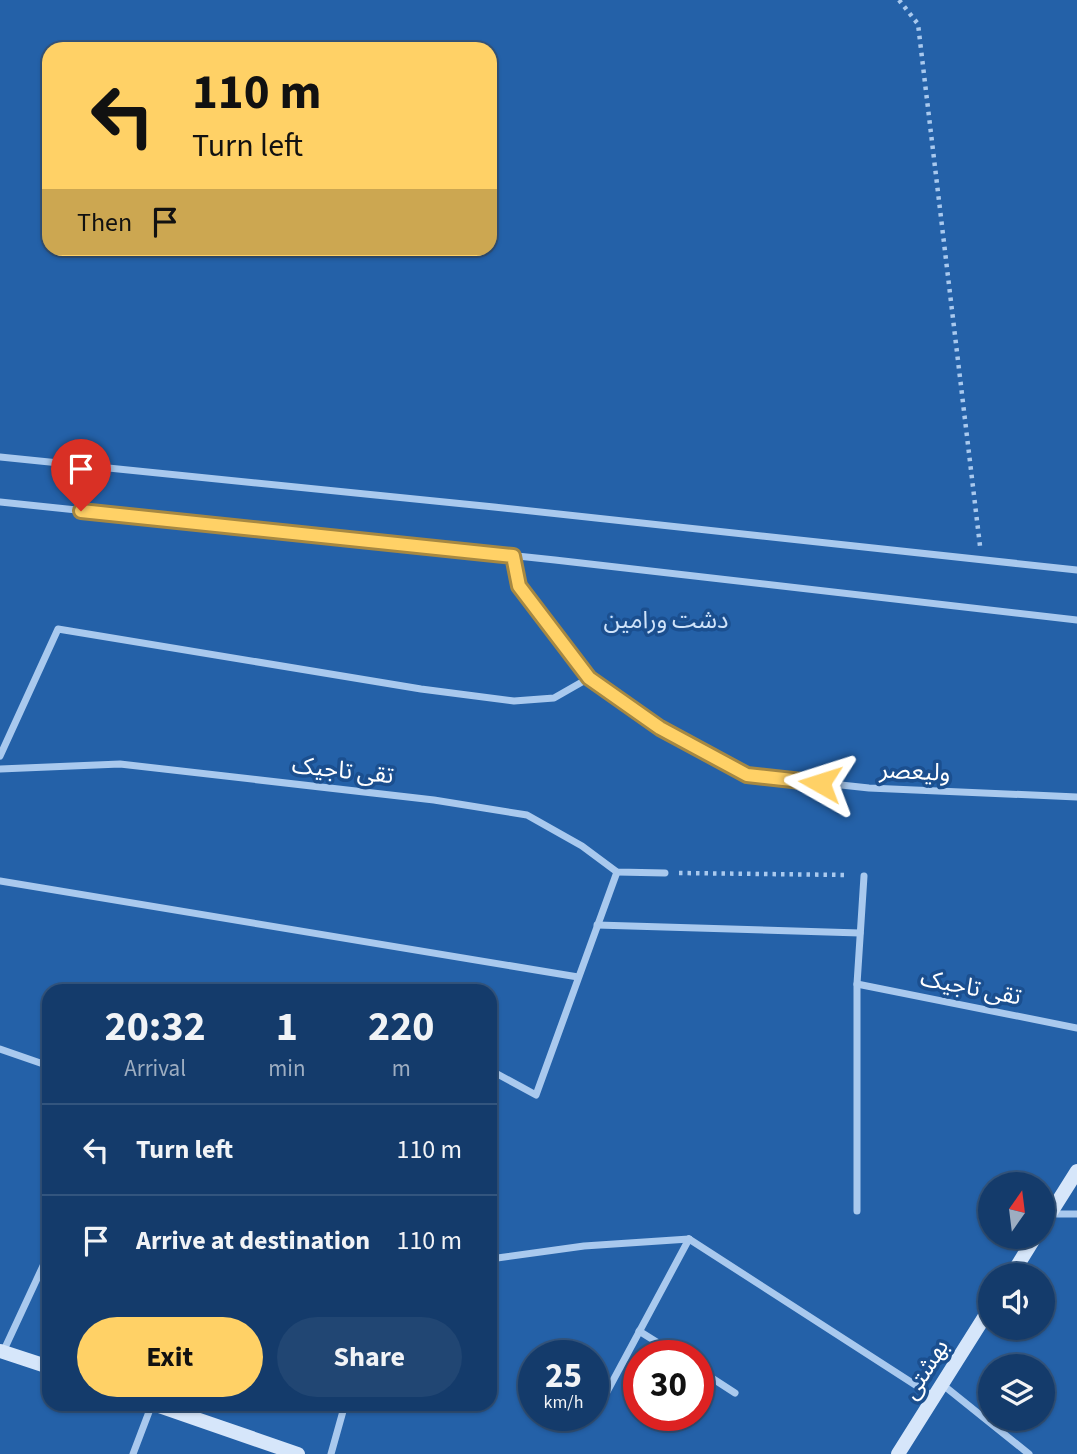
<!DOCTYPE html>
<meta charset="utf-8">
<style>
:root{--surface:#143b6b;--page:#214673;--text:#f1f3f6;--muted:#9dadc1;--line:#33557e;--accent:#ffd166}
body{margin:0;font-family:"Source Sans 3","Noto Sans Arabic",sans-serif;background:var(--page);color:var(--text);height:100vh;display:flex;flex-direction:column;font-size:26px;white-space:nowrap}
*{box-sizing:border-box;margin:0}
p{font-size:23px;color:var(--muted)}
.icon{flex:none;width:38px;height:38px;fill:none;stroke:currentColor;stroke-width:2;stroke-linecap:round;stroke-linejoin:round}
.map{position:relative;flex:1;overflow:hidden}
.drawer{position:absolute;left:42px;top:984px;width:455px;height:427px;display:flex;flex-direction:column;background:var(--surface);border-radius:21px;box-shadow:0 2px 5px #0004,0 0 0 2px var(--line)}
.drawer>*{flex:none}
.guide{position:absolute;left:42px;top:42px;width:455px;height:214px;border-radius:21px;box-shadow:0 2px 5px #0004,0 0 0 2px var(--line);background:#ffd166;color:#111;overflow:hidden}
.needle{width:46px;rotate:14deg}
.tools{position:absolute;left:978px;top:1172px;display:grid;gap:14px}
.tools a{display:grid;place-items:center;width:77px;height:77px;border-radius:50%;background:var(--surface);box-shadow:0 2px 5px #0004,0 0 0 2px var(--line);font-size:35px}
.speed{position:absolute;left:518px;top:1340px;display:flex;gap:14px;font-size:35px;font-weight:700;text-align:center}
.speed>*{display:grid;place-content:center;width:91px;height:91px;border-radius:50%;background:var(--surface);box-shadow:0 2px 5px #0004,0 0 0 2px var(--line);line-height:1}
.speed small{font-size:18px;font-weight:400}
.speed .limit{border:10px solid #d22;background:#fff;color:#111}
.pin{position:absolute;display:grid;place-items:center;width:60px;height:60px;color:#fff;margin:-72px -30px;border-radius:50% 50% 50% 0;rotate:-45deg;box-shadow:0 0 7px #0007}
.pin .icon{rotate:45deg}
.me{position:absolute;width:77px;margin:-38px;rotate:276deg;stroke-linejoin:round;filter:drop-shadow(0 0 5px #0008)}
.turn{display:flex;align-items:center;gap:24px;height:147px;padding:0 35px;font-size:32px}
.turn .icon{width:91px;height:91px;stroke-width:2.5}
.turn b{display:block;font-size:49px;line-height:60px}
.then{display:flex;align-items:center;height:66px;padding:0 35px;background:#0003;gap:14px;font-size:26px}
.eta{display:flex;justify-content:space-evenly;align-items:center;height:119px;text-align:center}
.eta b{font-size:42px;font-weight:700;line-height:49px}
.cta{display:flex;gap:14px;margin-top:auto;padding:14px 35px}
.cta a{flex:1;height:80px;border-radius:42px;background:var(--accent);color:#111;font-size:28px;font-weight:700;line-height:80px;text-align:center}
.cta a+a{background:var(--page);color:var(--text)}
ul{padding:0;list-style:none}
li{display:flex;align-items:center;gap:21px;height:91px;padding:0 35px;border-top:2px solid var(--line)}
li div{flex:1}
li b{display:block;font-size:26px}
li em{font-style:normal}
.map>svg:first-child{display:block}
</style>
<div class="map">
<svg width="1077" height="1454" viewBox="0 0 1077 1454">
<rect width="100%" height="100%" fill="#1b4f8f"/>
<path fill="#2461a8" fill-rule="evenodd" d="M0 0H1077V1454H0ZM49 49H490V248H49ZM49 990H490V1404H49ZM990 1185H1043V1237H990ZM990 1276H1043V1328H990ZM534 1356H593V1416H534ZM639 1356H698V1416H639ZM990 1367H1043V1419H990Z"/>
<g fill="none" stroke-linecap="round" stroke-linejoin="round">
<g stroke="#a9c9ee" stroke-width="4.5" stroke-dasharray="3.5 5" stroke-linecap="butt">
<polyline points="899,0 918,24 980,546"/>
<polyline points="679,873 849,875"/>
</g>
<g stroke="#a9c9ee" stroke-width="7">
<polyline points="0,457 494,507 1077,570"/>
<polyline points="0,502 555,560 1077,620"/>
<polyline points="513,556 519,586 589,678 660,728 747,775 869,788 1077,797"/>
<polyline points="0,756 58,629 421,689 514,701 554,698 589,678"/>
<polyline points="0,769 120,764 434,800 527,815 582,846 617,872 665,873"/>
<polyline points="0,881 578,977"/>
<polyline points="597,925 860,933"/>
<polyline points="857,984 1077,1028"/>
<polyline points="0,1049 49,1066"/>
<polyline points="490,1070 536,1095 617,872"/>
<polyline points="857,1211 857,984 864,876"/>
<polyline points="1050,1214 1077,1214"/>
<polyline points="689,1239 934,1397"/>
<polyline points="490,1259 584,1246 689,1239"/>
<polyline points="639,1331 679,1356"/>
<polyline points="3,1352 49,1253"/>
<polyline points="698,1369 735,1393"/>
<polyline points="943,1385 1029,1454"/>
<polyline points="594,1416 689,1239"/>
<polyline points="133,1454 152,1404"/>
<polyline points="331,1454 345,1404"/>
</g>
<g stroke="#d6e6fa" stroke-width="14">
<polyline points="1043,1225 1077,1171"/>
<polyline points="1011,1276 1035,1237"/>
<polyline points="0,1351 49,1367"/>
<polyline points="153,1404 298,1454"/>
<polyline points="898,1454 990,1308"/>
</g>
</g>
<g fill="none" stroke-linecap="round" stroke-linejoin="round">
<defs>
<polyline id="route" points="81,511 513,556 519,586 589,678 660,728 747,775 820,783"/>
</defs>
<use href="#route" stroke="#a68842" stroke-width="18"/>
<use href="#route" stroke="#ffd166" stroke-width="12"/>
</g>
<g text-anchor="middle" stroke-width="7" stroke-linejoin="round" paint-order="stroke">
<g font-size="24" fill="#cfe3fa" stroke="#1b4f8f">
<text x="666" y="628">دشت ورامین</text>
</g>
<g font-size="24" fill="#fff" stroke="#1b4f8f">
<text transform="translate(343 770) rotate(6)" y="8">تقی تاجیک</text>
<text transform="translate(915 771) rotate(3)" y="8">ولیعصر</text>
<text transform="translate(971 987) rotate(11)" y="8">تقی تاجیک</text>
<text transform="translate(925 1369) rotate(-58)" y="8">بهشتی</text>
</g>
</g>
</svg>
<div class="tools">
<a><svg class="needle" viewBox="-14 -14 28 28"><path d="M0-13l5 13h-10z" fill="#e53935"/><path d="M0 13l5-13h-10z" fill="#9dadc1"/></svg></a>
<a><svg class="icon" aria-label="sound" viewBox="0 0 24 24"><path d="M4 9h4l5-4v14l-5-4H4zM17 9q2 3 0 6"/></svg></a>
<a><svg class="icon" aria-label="layers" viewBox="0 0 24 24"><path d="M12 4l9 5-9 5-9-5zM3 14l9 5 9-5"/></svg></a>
</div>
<div class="speed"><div>25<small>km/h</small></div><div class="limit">30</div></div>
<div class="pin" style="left:81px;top:511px;background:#d93025"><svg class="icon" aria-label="arrive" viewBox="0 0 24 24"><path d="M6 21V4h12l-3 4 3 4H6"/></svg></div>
<svg class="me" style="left:820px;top:783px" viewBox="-20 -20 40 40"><path d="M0-17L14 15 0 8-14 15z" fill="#ffd166" stroke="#fff" stroke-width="4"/></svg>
<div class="guide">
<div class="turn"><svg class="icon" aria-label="left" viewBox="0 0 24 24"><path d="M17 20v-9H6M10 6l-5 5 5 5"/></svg><div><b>110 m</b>Turn left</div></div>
<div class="then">Then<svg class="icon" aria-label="arrive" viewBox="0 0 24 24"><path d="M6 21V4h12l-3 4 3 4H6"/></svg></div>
</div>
<section class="drawer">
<div class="eta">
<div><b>20:32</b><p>Arrival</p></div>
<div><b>1</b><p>min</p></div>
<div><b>220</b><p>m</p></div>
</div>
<ul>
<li><svg class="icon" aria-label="left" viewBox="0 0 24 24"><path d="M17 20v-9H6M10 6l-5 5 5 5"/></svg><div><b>Turn left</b></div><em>110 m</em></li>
<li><svg class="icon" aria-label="arrive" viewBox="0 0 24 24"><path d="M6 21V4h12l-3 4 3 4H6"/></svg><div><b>Arrive at destination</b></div><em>110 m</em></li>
</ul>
<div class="cta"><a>Exit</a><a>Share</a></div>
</section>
</div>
